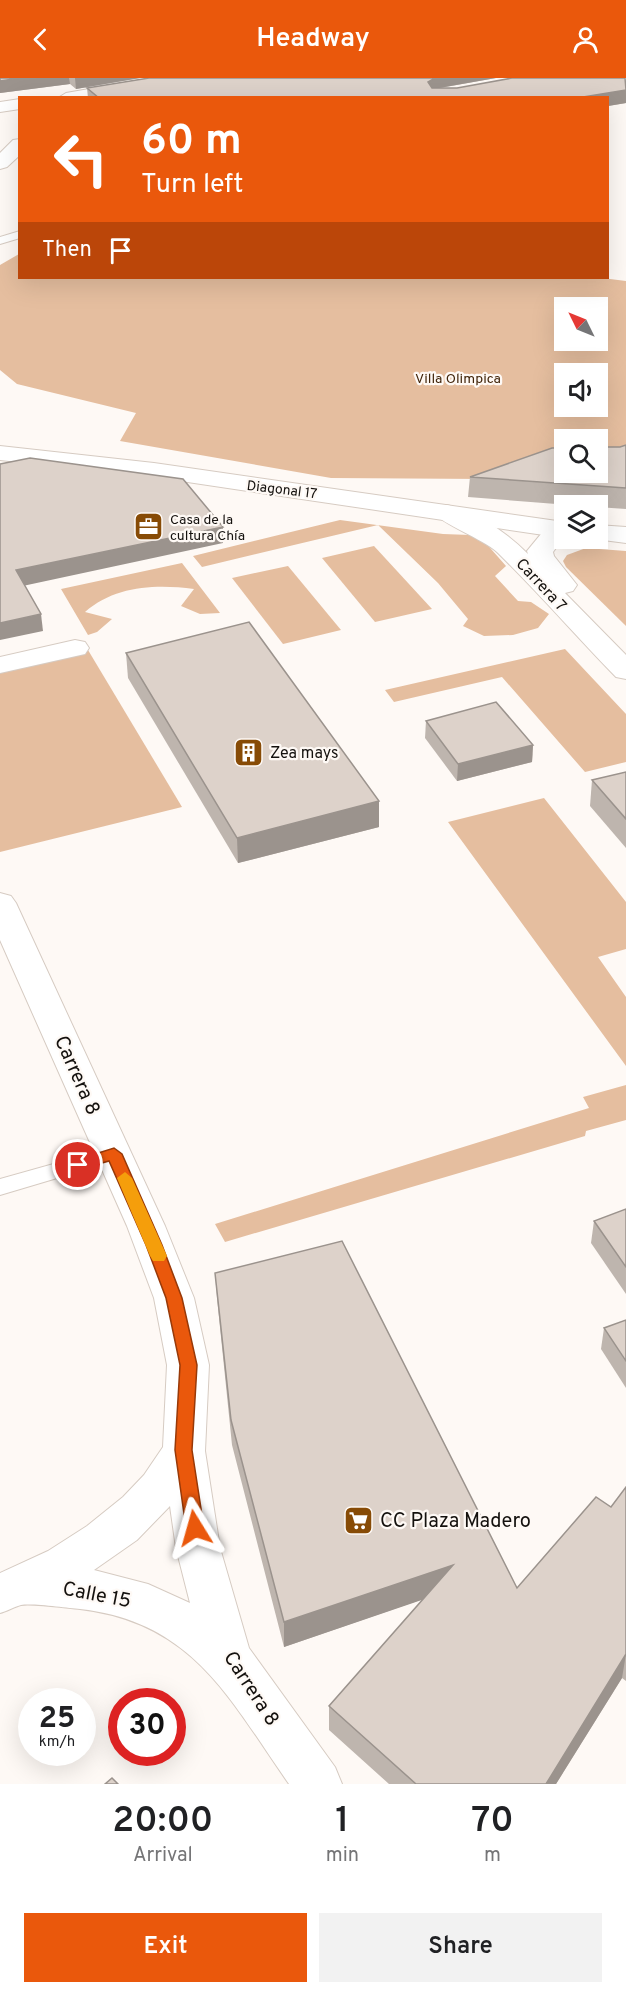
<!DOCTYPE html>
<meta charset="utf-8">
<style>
:root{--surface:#fff;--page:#f2f2f2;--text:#202124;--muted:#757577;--accent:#ea580c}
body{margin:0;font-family:Overpass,sans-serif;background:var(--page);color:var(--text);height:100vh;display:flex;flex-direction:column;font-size:22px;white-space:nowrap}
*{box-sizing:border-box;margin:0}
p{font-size:20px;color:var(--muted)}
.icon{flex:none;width:33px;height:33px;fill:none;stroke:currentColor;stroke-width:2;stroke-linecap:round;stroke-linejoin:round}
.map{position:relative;height:1706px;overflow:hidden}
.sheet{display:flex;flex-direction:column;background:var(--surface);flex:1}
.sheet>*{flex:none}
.guide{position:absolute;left:18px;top:18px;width:591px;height:183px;border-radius:0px;box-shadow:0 6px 24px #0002;background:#ea580c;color:#fff;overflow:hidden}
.needle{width:39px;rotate:313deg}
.tools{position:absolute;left:554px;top:219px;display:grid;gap:12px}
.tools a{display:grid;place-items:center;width:54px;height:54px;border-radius:0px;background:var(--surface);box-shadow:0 6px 24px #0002;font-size:30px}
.speed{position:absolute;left:18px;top:1610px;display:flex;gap:12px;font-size:30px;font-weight:700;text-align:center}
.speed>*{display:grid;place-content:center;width:78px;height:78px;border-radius:50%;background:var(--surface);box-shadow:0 6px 24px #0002;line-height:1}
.speed small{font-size:15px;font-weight:400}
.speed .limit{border:9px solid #d22;background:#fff;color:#111}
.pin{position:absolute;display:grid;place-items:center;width:51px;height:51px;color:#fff;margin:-26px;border:3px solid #fff;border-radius:50%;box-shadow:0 2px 6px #0007}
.me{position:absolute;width:66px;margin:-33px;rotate:352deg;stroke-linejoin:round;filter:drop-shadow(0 0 4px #0008)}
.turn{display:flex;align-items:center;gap:21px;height:126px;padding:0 24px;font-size:27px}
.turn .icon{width:78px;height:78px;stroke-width:2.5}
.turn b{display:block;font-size:42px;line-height:51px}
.then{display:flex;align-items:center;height:57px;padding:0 24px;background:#0003;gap:12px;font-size:22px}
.eta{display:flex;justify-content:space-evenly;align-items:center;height:102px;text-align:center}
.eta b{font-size:36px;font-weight:600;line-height:42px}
.cta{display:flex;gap:12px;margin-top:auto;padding:12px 24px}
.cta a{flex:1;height:69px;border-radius:0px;background:var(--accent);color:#fff;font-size:24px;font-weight:600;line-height:69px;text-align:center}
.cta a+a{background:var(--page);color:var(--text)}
header{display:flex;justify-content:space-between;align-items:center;height:78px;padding:0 24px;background:var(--accent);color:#fff;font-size:27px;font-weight:600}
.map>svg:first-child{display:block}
</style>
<header><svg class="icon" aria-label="back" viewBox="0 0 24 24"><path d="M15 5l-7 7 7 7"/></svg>Headway<svg class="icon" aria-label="person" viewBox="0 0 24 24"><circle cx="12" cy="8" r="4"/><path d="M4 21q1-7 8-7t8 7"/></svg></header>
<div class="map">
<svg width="626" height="1706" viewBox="0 0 626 1706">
<rect width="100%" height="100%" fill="#fef9f5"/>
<g fill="#e5be9f" fill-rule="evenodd">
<path d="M19 176 20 200H602L626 203V377L597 385V362H564V389L485 401 331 400 120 363 136 335 17 306 0 292V187ZM564 230H597V262H564ZM564 296H597V328H564Z"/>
<polygon points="340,442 443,456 470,457 484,463 506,488 495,498 518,523 531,524 549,536 538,550 513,557 484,558 463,548 468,541 438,505 378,447 202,489 193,478"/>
<polygon points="374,468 432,531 375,544 322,480"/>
<polygon points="586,470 626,473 626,548 566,489 563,483 567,477"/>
<path d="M182 485 220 535 200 536 181 528 194 511C155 506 115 508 85 534L112 541 97 554 88 557 61 511Z"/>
<polygon points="288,488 341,552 283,566 232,500"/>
<polygon points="85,567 182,729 0,774 0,587"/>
<polygon points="565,571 626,636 626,684 585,694 502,599 394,624 385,612"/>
<polygon points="544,720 626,824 626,871 598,879 626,919 626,988 448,744"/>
<polygon points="626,1007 626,1042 586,1053 585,1058 225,1164 215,1146 589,1030 583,1019"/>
</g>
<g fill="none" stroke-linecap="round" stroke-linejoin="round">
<defs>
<g id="service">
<polygon points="20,153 20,160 0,166 0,159"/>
<polygon points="114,1069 121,1071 124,1076 121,1081 0,1117 0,1101"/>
</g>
<g id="minor">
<polygon points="153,0 193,0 184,5 100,20 58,20 66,15"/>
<polygon points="20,21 20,31 0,34 0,24"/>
<polygon points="20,61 20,77 7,89 0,91 0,75 13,62"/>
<polygon points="75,562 85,564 89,570 85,576 0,595 0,579"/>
<path d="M0 815 11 818 16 825 165 1148 194 1220 209 1287 205 1373 220 1470 249 1570 335 1689 342 1706H289C230 1622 194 1544 80 1531 67 1530 33 1525 21 1527 14 1529 7 1533 0 1535V1495L48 1473 87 1448 123 1419 144 1397 163 1369 167 1287 154 1220 127 1148 0 862ZM170 1428 176 1470 190 1525 148 1506 94 1492 137 1462Z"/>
</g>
<path id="tertiary" d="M447 427C478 435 506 454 528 476L527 473 541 456 564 449V460H574L559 466 553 474 554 478 577 507 573 513 565 515 626 577V601L616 599C576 558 538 514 497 474 483 461 442 446 434 435L438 430Z"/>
<g id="secondary">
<polygon points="0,368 154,385 564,444 564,460 154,399 0,382"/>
<polygon points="597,447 626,449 626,465 588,460 597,460"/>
</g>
</defs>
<use href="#service" stroke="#d6cbc2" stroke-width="2"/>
<use href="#minor" stroke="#d6cbc2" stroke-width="2"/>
<use href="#tertiary" stroke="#d6cbc2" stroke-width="2"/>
<use href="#secondary" stroke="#d6cbc2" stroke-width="2"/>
<use href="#service" fill="#fff" fill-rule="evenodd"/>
<use href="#minor" fill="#fff" fill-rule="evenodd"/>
<use href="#tertiary" fill="#fff" fill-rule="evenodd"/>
<use href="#secondary" fill="#fff" fill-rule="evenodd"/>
</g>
<g fill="#beb5ae">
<polygon points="0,0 140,0 76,11 70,6 0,15"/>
<polygon points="496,0 440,10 626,12 626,25 608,28 608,20 88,20 87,10"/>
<polygon points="626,367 626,431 597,429 597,428 582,428 468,419 470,399 620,369"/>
<polygon points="126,575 379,723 379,749 238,785 128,600"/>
<polygon points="426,643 533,667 532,684 457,703 425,660"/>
<polygon points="626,694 626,770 590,728 592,702"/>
<polygon points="626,1131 626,1216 591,1165 594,1143"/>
<polygon points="215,1195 517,1510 611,1429 626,1409 626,1603 622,1600 556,1706 389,1706 329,1652 329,1628 423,1521 284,1569 232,1367 217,1220"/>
<polygon points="626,1242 626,1310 601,1271 604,1250"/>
</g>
<g fill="#9b938d">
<polygon points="20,0 69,0 70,6 0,15 0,3"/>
<polygon points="75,0 140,0 76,11"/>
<polygon points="435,0 496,0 439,10 428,16 428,4"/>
<polygon points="626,12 626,25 608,28 608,20 577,20"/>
<polygon points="223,449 223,465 18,509 16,492"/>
<polygon points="41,536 43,553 0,562 0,545"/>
<polygon points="533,667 532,684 457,703 458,686"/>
<polygon points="379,723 379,749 238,785 237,760"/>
<polygon points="453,1487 451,1512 284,1569 284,1544"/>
<polygon points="626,1576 622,1600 556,1706 546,1706"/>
</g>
<g fill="#ddd2ca" stroke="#9b938d" stroke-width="1.5">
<polygon points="0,0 20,0 0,3"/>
<polygon points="149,0 435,0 428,4 432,10 457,10 512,0 625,0 626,12 577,20 99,20 87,10"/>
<polygon points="626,367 626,410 470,399 552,370 564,370 564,394 597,394 597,369 620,369"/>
<polygon points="30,380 183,401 223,449 16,492 41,536 0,545 0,386"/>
<polygon points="249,544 379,723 237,760 126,575"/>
<polygon points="496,624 533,667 458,686 426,643"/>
<polygon points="626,694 626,741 592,702"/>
<polygon points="626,1131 626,1189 594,1143"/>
<polygon points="342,1163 517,1510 596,1419 611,1429 626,1409 626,1576 546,1706 416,1706 329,1628 453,1487 284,1544 231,1342 215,1195"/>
<polygon points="626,1242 626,1283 604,1250"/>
<polygon points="112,1700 118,1706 105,1706"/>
</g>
<polygon fill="#ea580c" stroke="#983908" stroke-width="1.5" points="114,1070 122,1076 162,1167 182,1220 197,1287 192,1372 204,1450 201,1456 195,1458 189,1456 186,1450 175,1372 180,1287 166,1220 146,1167 109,1083 78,1092 70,1087 73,1083"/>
<polygon fill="#f59e0b" points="125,1094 132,1100 167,1178 164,1183 153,1183 150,1178 117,1100"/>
<defs>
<symbol id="office-square" viewBox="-11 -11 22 22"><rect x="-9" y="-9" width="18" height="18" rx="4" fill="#874b06" stroke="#fef9f5"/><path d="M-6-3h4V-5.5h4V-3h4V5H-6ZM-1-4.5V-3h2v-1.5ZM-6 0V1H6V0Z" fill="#fff"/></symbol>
<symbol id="building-square" viewBox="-11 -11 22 22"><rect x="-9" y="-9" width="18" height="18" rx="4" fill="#874b06" stroke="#fef9f5"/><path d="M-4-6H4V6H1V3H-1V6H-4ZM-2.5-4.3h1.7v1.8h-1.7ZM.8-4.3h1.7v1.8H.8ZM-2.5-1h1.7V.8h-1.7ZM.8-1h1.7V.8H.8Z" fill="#fff"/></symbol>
<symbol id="supermarket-square" viewBox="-11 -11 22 22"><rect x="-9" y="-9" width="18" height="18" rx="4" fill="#874b06" stroke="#fef9f5"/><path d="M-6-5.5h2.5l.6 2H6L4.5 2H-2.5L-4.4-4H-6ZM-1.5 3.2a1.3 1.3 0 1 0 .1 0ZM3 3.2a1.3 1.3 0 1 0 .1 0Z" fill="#fff"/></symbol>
</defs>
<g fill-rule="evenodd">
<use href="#office-square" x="132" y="432" width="33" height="33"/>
<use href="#building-square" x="232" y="658" width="33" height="33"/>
<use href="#supermarket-square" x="342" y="1426" width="33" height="33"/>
</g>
<g text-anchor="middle" stroke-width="4.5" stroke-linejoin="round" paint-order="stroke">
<g font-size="14" fill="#402409" stroke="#fef9f5">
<text x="458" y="305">Villa Olimpica</text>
</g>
<g font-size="14" fill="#14110e" stroke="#fef9f5">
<text transform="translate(282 411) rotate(7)" y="5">Diagonal 17</text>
</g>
<g font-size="14" fill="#14110e" stroke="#fef9f5" text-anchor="start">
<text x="170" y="446">Casa de la<tspan x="170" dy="16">cultura Chía</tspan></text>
</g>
<g font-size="16" fill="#14110e" stroke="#fef9f5">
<text transform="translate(542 506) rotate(47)" y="6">Carrera 7</text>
</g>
<g font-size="16" fill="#14110e" stroke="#fef9f5" text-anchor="start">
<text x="270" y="680">Zea mays</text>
</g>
<g font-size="20" fill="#14110e" stroke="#fef9f5">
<text transform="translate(78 997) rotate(66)" y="7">Carrera 8</text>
<text transform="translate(97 1516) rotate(11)" y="7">Calle 15</text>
<text transform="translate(252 1610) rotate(57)" y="7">Carrera 8</text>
</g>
<g font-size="20" fill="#14110e" stroke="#fef9f5" text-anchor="start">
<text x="380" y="1449">CC Plaza Madero</text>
</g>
</g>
</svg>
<div class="tools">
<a><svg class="needle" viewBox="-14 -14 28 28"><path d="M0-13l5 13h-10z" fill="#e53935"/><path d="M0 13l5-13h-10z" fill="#757577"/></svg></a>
<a><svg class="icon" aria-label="sound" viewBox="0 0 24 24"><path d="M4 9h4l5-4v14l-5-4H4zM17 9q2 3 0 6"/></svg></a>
<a><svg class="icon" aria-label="search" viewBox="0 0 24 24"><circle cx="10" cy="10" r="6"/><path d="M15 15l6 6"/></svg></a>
<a><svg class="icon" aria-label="layers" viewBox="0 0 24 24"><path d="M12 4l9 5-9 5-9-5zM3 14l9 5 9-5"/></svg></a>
</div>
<div class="speed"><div>25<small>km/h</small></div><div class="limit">30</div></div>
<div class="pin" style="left:78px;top:1087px;background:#d93025"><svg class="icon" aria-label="arrive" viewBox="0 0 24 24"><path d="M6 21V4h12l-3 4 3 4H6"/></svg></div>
<svg class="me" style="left:195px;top:1450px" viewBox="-20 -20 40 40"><path d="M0-17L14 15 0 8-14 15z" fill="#ea580c" stroke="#fff" stroke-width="4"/></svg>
<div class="guide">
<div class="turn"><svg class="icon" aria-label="left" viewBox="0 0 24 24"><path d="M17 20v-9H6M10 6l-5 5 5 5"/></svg><div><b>60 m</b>Turn left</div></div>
<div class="then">Then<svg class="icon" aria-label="arrive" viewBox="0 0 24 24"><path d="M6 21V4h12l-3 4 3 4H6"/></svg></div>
</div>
</div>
<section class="sheet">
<div class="eta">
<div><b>20:00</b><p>Arrival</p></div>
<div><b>1</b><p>min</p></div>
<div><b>70</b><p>m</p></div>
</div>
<div class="cta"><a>Exit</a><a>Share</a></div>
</section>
